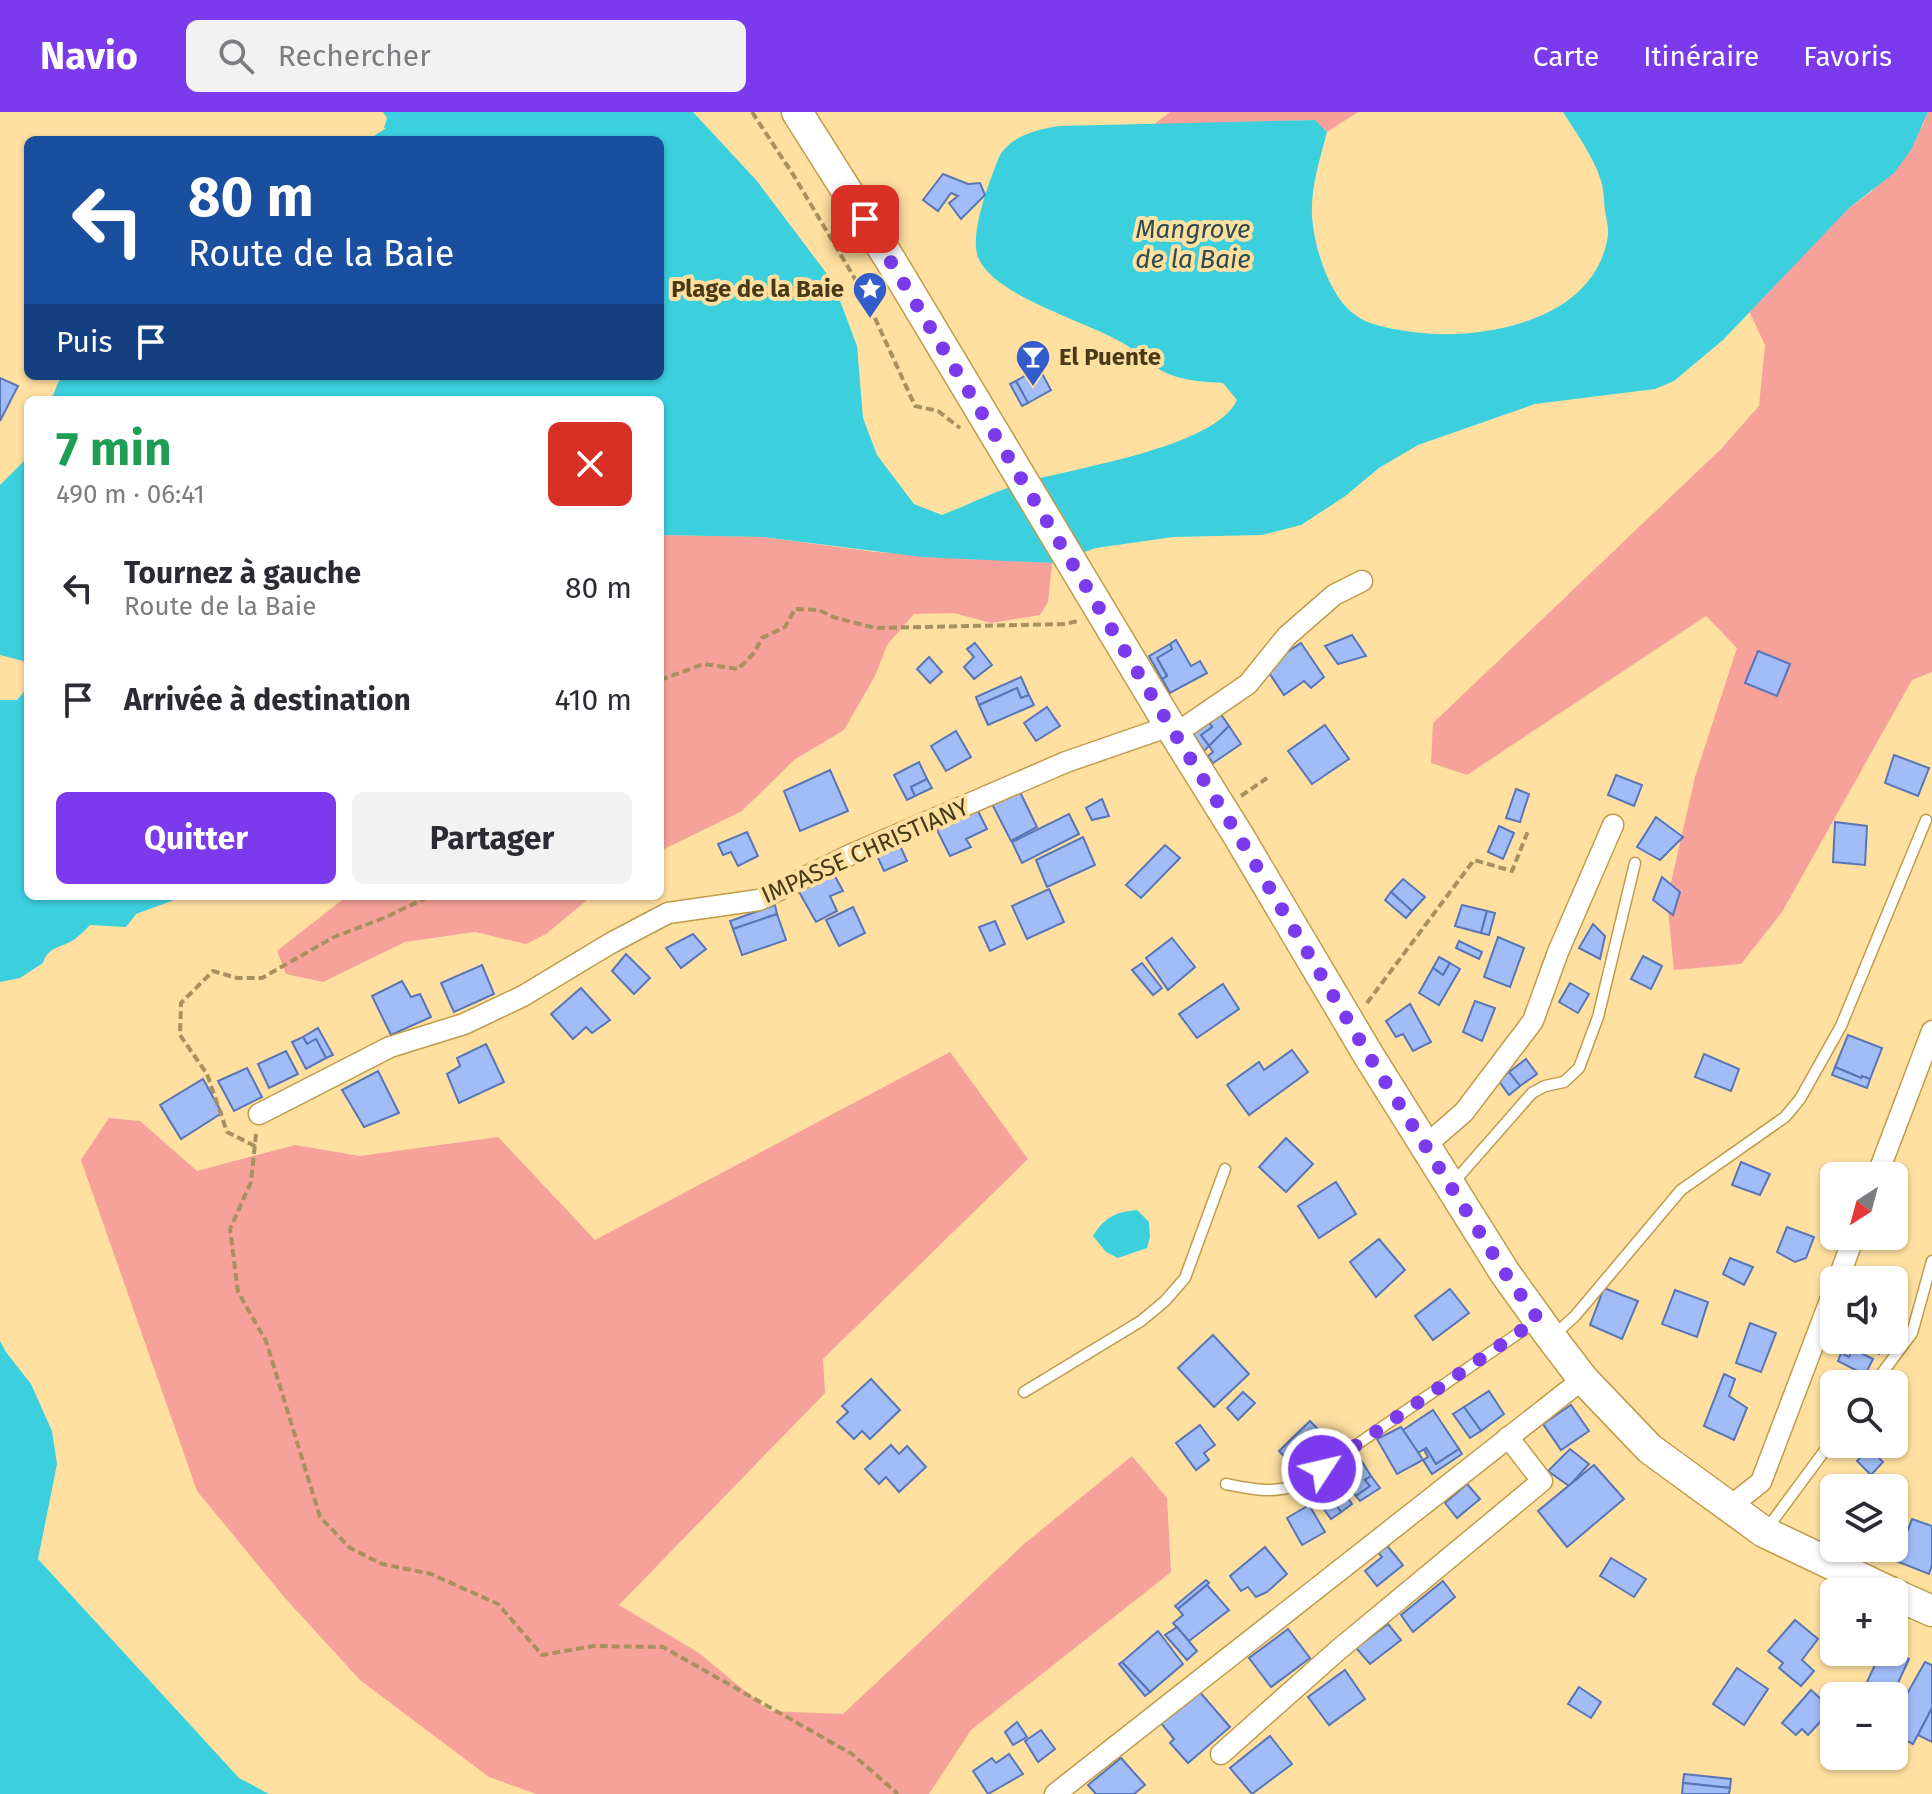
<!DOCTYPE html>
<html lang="fr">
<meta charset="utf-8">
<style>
:root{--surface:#fff;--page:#f2f2f3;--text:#2b2b33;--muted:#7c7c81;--accent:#7c3aed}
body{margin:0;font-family:"Fira Sans",sans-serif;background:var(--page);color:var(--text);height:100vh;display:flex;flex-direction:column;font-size:30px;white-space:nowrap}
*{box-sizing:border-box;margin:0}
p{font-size:26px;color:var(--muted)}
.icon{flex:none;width:44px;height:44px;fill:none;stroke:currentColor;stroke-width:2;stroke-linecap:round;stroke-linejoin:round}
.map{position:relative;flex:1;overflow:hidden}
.sheet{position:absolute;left:24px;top:284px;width:640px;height:504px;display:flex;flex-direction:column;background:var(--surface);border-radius:12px;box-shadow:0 2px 6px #0004}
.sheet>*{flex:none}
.guide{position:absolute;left:24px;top:24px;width:640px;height:244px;border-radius:12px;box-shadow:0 2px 6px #0004;background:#1a4fa0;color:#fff;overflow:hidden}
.needle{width:52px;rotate:216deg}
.controls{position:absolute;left:1820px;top:1050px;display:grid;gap:16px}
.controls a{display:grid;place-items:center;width:88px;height:88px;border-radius:12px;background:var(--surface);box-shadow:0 2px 6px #0004;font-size:40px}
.pin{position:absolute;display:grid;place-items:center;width:68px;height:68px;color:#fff;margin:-34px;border-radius:16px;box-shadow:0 4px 12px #0006}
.me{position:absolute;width:88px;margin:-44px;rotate:55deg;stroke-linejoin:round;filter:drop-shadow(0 0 6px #0008)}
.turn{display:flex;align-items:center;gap:28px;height:168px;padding:0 32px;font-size:36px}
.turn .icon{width:104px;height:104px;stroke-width:2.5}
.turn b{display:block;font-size:56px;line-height:68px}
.then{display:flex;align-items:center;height:76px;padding:0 32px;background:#0003;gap:16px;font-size:30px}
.round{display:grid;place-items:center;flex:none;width:84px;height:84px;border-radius:12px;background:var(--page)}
.headline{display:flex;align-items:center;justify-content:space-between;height:136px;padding:0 32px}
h1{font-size:48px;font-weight:700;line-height:60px;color:#1e9e55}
.cta{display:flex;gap:16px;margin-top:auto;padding:16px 32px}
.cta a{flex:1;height:92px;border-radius:12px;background:var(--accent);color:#fff;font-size:32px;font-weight:700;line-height:92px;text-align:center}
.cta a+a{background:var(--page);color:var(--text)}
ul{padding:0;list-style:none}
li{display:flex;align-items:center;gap:24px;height:112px;padding:0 32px}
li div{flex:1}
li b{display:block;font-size:30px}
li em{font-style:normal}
header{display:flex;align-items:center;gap:48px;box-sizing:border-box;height:112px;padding:0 40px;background:var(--accent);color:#fff}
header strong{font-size:38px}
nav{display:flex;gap:44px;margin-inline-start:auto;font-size:28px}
.search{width:560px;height:72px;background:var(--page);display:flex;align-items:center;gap:20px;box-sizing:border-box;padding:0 28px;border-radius:12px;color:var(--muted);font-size:30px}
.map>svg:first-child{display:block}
</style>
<header>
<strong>Navio</strong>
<div class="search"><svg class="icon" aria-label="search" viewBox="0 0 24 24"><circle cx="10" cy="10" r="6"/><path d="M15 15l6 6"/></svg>Rechercher</div>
<nav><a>Carte</a><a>Itinéraire</a><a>Favoris</a></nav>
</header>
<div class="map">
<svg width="1932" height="1682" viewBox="0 0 1932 1682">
<rect width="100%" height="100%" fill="#ffe0a1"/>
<g fill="#f6a29b">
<polygon points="1170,0 1358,0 1327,20 1314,8 1153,13"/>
<polygon points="1928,0 1932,0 1932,560 1912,568 1782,800 1741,852 1674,858 1667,788 1695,665 1737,536 1706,504 1467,663 1431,651 1433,611 1721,337 1759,294 1765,233 1749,199 1817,126 1849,96 1871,80 1922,15"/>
<polygon points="660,423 763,425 875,440 1052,451 1048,490 1040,503 991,511 954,501 914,502 887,533 875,564 844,618 794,648 742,699 660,739"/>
<polygon points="347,784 592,784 546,822 526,832 475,820 405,830 323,870 286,862 277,839"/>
<polygon points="950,940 1028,1047 823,1247 825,1281 619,1493 699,1541 769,1599 843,1602 1024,1432 1132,1344 1167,1386 1171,1460 971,1618 929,1682 536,1682 489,1665 360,1568 285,1486 197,1379 81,1048 109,1006 140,1009 197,1059 295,1033 360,1044 498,1025 595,1128"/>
</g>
<g fill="#3cd0df">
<path d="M383 0H693L757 69 833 170 857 234 863 306 877 343 914 392 942 403C968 393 995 379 1022 371 1072 356 1215 336 1237 288L1223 271C1207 270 1189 269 1174 264 1156 259 1139 241 1123 231 1086 209 993 184 978 145 969 122 990 68 999 45 1012 23 1036 18 1059 14L1315 8 1327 20C1321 43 1313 68 1312 92 1310 124 1327 182 1354 202 1367 213 1389 216 1405 219 1477 231 1596 211 1608 123 1609 116 1606 106 1605 99 1604 89 1604 78 1601 69 1594 45 1576 21 1563 0H1928L1911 38 1894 61 1849 96 1723 228 1674 269 1655 277 1535 292 1418 333 1379 356 1344 385 1301 413 1262 423 1173 425 1096 436 1052 451 922 445 763 425 660 423V288H51L61 264H660V28H368L386 16H384L387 6Z"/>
<polygon points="28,345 28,558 23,549 0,543 0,373"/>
<path d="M28 575V784H185L136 802 126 815 90 813C85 818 80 823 75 827 62 836 48 834 43 851L20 866 0 870V588H17Z"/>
<path d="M1137 1098 1149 1110 1150 1125 1147 1136 1118 1146 1106 1140 1093 1124C1104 1105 1116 1100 1137 1098Z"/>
<polygon points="0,1229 6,1240 31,1272 52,1319 57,1352 38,1447 239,1666 269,1682 0,1682"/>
</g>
<g fill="#a1bcf6" stroke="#5875b8" stroke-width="2">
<polygon points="943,62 968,72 980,71 985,83 961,107 949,91 958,84 951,81 938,99 923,88"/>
<polygon points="1028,237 1039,256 1026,263 1016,245"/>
<polygon points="1039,256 1051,278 1028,291 1016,269"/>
<polygon points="0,266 18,274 0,309"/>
<polygon points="1016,269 1028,291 1022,294 1010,272"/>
<polygon points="1352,523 1366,544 1338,552 1325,534"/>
<polygon points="1176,528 1191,554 1200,549 1207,561 1170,581 1162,567 1167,564 1157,546 1172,537 1170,532"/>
<polygon points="975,531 992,553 974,567 964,555 974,545 967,537"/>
<polygon points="1301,531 1324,565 1311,576 1304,569 1284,583 1265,555"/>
<polygon points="1170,532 1172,537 1157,546 1167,564 1162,567 1149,544"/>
<polygon points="1758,539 1790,552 1777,584 1745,571"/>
<polygon points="929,545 942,560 930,571 917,557"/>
<polygon points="1021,565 1029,583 1021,586 1017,576 979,593 976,585"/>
<polygon points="1017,576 1021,586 1029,583 1034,593 988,613 979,593"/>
<polygon points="1047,595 1060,614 1036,629 1024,611"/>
<polygon points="1220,601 1229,614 1209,634 1201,623 1212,615 1208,609"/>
<polygon points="1208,609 1212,615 1201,623 1209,634 1204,639 1192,620"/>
<polygon points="1325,613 1349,647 1312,672 1288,639"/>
<polygon points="1229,614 1241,632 1213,651 1208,644 1213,640 1209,634"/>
<polygon points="956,619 971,645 946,659 931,634"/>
<polygon points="1894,643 1929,656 1918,684 1885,671"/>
<polygon points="919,650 927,667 911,675 915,684 907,688 894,663"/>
<polygon points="830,658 848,699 800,719 784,679"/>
<polygon points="1616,663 1642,673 1634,694 1608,683"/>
<polygon points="927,667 932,676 915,684 911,675"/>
<polygon points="1516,677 1529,682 1520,710 1506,706"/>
<polygon points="1019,678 1037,715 1011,729 992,692"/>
<polygon points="1102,687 1109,704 1092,708 1086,696"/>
<polygon points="976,695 987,717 966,727 971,735 950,744 936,716"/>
<polygon points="1069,702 1079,722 1022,751 1012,730"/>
<polygon points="1656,705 1683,725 1660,748 1637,735"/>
<polygon points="1835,710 1867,714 1865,753 1833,750"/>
<polygon points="1499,714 1514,721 1503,747 1488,740"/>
<polygon points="747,720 758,744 738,754 731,740 723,743 718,732"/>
<polygon points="1083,725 1095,753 1047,775 1036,748"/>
<polygon points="897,727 907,749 884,759 874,737"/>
<polygon points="1165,733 1180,746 1141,786 1126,773"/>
<polygon points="830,755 843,779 830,784 837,799 816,810 794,771"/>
<polygon points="1662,765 1680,780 1673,803 1653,788"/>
<polygon points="1403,767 1425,785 1412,799 1391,780"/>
<polygon points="1049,777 1064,810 1027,827 1012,794"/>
<polygon points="1391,780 1412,799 1406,806 1385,788"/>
<polygon points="775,793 777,802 733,817 730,809"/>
<polygon points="1462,793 1487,799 1481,821 1455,814"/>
<polygon points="853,795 865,821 839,834 826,808"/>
<polygon points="1487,799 1495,801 1489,823 1481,821"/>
<polygon points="777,802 786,828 742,843 733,817"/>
<polygon points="995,809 1005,832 990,839 979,815"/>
<polygon points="1593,812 1605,824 1600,847 1579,836"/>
<polygon points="693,822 706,837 681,856 666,836"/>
<polygon points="1498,825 1524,836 1510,875 1484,865"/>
<polygon points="1172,826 1195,855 1168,878 1146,846"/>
<polygon points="1459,829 1482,840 1479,847 1456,836"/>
<polygon points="626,842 650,866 634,882 612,859"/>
<polygon points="1643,844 1662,854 1651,877 1631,867"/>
<polygon points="1439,845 1450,851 1443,863 1433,856"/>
<polygon points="1142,851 1162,876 1153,883 1132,858"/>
<polygon points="1450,851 1460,857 1439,893 1419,881 1433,856 1443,863"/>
<polygon points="482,853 494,882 454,900 441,871"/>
<polygon points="402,869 411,885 420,882 431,905 391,923 372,884"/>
<polygon points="1570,871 1589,882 1578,901 1559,890"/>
<polygon points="1223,872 1239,897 1197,926 1179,902"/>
<polygon points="581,876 610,908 592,921 586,915 573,927 551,902"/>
<polygon points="1475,889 1495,896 1482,929 1463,920"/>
<polygon points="1410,892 1431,930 1413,939 1403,922 1396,925 1386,909"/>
<polygon points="318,916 333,943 326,946 316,927 307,932 303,925"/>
<polygon points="1848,923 1882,936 1870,967 1862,964 1861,966 1835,955"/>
<polygon points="303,925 307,932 316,927 326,946 306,957 292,930"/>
<polygon points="486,932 504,970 459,991 447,962 460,954 457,946"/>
<polygon points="1292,938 1308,960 1249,1003 1227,973 1259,950 1264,958"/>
<polygon points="286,939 298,962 269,976 258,952"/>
<polygon points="1704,942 1739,957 1731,979 1695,965"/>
<polygon points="1526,947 1537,962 1520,974 1509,960"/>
<polygon points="1835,955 1861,966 1862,964 1870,967 1867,976 1832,963"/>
<polygon points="247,956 262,985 234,999 218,969"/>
<polygon points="378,959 399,1001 364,1015 342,978"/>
<polygon points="1509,960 1520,974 1509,983 1498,968"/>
<polygon points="203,967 222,1001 181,1027 160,993"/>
<polygon points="1286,1026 1313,1052 1286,1080 1259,1055"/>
<polygon points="1741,1050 1770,1062 1760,1083 1732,1073"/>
<polygon points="1336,1070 1356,1102 1319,1126 1298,1094"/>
<polygon points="1787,1115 1814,1125 1806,1146 1795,1150 1777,1140"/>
<polygon points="1379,1127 1405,1158 1376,1185 1350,1150"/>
<polygon points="1730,1146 1753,1155 1744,1173 1723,1162"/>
<polygon points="1604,1176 1638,1189 1622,1227 1590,1213"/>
<polygon points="1450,1177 1469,1201 1433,1228 1415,1204"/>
<polygon points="1675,1178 1708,1190 1697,1225 1662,1212"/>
<polygon points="1750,1211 1776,1221 1761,1260 1736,1251"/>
<polygon points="1213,1223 1249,1262 1214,1295 1178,1256"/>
<polygon points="1863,1228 1888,1228 1879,1242 1861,1231"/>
<polygon points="1853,1237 1873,1247 1865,1263 1838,1249 1841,1241 1849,1245"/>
<polygon points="1724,1262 1735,1267 1729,1284 1747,1296 1734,1328 1704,1314"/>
<polygon points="871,1267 900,1298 870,1327 862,1319 854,1327 837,1310 848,1300 842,1294"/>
<polygon points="1489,1279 1504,1302 1481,1319 1464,1295"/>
<polygon points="1243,1280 1255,1291 1238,1308 1227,1296"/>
<polygon points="1571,1293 1589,1319 1561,1338 1543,1312"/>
<polygon points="1464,1295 1481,1319 1470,1326 1453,1302"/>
<polygon points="1433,1298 1459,1337 1436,1352 1426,1336 1418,1341 1403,1318"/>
<polygon points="1310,1309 1331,1331 1301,1361 1279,1339"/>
<polygon points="1200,1313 1215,1333 1204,1341 1209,1348 1196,1358 1176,1331"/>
<polygon points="1401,1315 1423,1348 1397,1362 1377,1327"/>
<polygon points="891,1333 899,1342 907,1334 926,1355 899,1380 886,1365 879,1372 865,1357"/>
<polygon points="1426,1336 1436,1352 1459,1337 1462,1342 1432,1362 1423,1348 1428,1345 1424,1338"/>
<polygon points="1869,1336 1883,1350 1871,1363 1857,1349"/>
<polygon points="1570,1337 1589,1352 1569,1374 1548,1359"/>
<polygon points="1359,1345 1371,1364 1365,1368 1370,1374 1356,1384 1339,1359"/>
<polygon points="1594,1353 1624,1387 1567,1435 1538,1399"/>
<polygon points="1333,1364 1339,1373 1335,1375 1343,1386 1336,1392 1341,1400 1331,1407 1311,1379"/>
<polygon points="1371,1364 1380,1376 1360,1389 1356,1384 1370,1374 1365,1368"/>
<polygon points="1467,1372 1480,1387 1457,1406 1445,1391"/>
<polygon points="1339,1373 1352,1392 1341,1400 1336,1392 1343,1386 1335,1375"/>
<polygon points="1309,1393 1325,1420 1302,1433 1287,1406"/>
<polygon points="1912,1407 1932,1414 1932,1453 1929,1462 1896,1449"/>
<polygon points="1384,1430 1403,1453 1377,1474 1365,1459 1382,1445 1376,1438"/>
<polygon points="1265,1435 1287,1462 1267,1480 1256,1485 1248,1475 1241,1479 1230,1464"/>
<polygon points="1611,1446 1646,1467 1634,1485 1600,1464"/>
<polygon points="1206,1468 1209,1471 1178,1497 1175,1494"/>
<polygon points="1443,1469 1455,1485 1413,1520 1401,1503"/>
<polygon points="1207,1473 1229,1498 1189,1529 1173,1511 1183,1503 1178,1497"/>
<polygon points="1795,1508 1818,1527 1802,1548 1814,1559 1801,1574 1779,1556 1783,1551 1768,1539"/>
<polygon points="1388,1512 1401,1528 1370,1552 1356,1536"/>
<polygon points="1177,1515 1197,1539 1187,1548 1165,1523"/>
<polygon points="1288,1517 1310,1546 1271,1575 1249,1546"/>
<polygon points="1158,1519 1183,1552 1150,1580 1122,1550"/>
<polygon points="1834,1533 1834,1540 1857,1540 1854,1552 1830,1545"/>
<polygon points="1881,1540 1894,1540 1909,1547 1892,1584 1886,1584 1866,1572"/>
<polygon points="1122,1550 1150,1580 1145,1584 1119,1552"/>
<polygon points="1925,1550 1932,1553 1932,1596 1913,1632 1894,1621 1894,1605"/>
<polygon points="1737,1556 1768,1577 1744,1613 1713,1592"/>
<polygon points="1345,1558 1365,1587 1329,1613 1308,1585"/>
<polygon points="1579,1575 1601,1590 1591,1606 1568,1592"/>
<polygon points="1198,1578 1230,1615 1188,1651 1170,1631 1174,1627 1160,1610"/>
<polygon points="1811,1578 1832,1597 1808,1623 1802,1617 1796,1623 1782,1611"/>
<polygon points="1932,1596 1932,1630 1918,1623"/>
<polygon points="1017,1610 1027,1625 1013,1633 1005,1620"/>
<polygon points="1041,1618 1055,1637 1038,1650 1025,1629"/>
<polygon points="1270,1624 1292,1652 1252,1682 1230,1656"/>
<polygon points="1009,1642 1023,1662 988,1682 973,1659 992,1646 996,1651"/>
<polygon points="1121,1646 1145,1673 1134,1682 1096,1682 1088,1673"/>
<polygon points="1684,1662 1731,1667 1730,1676 1683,1671"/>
<polygon points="1683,1671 1730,1676 1729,1682 1682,1682"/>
</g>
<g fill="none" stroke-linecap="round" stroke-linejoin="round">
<defs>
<g id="service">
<polyline points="1454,1070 1532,981 1545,974 1564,970 1579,956 1598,905 1635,751"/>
<polyline points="1553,1224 1575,1204 1681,1078 1785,1005 1800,987 1841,914 1926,708"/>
<polyline points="1874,1272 1912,1221 1932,1149"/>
<polyline points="1024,1280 1141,1209 1165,1189 1185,1166 1225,1057"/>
<path d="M1226 1372C1252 1377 1272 1382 1298 1373L1535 1210"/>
<polyline points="1766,1418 1834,1326"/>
</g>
<g id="minor">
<polyline points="1175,622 1248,572 1287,524 1334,483 1362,469"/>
<polyline points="259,1002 390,935 464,912 523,884 611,831 668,801 759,788 850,743 1066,650 1170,614"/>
<polyline points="1425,1034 1464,1000 1533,909 1558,840 1613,713"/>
<polyline points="1877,1064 1932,919"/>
<polyline points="1838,1168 1854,1124"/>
<polyline points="1728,1396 1761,1370 1834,1178"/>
<polyline points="1221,1642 1337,1539 1542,1369 1508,1325"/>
<polyline points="1055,1682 1583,1267"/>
</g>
<g id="primary">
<polyline points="797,0 891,149 1170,614 1238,723 1369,944 1505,1161 1551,1225 1583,1267 1650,1337 1764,1420 1890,1480"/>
<polyline points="1894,1482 1932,1499"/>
</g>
</defs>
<use href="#service" stroke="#c09b49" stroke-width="13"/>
<use href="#minor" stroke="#c09b49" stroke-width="23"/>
<use href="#primary" stroke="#c09b49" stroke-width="33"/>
<g stroke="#a8915f" stroke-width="4" stroke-dasharray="8 4" stroke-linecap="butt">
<polyline points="752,0 794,64 864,182 915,294 938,299 960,316"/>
<polyline points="660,568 704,552 738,557 754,541 762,526 785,515 795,497 819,498 833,505 875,516 1065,512 1078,509"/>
<polyline points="1241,684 1267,666"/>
<polyline points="1367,891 1474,748 1512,759 1528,719"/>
<polyline points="256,1022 251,1070 230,1117 238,1180 266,1229 320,1405 350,1436 382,1452 431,1462 498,1492 542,1543 593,1534 663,1535 852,1642 898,1682"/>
<polyline points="255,1034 227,1020 207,962 180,923 181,891 213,859 237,866 262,866 334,825 384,806 430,784"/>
</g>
<use href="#service" stroke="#fff" stroke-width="10"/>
<use href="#minor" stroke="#fff" stroke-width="20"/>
<use href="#primary" stroke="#fff" stroke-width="30"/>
</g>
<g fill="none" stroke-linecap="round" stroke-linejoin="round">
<polyline stroke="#7c3aed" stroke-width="14" stroke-dasharray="0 25.2" points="865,107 1170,614 1238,723 1369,944 1505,1161 1538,1207 1322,1357"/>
</g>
<defs>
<symbol id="sight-pin" viewBox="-11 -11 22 30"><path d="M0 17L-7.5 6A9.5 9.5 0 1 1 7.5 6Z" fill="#335ccc" stroke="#ffe0a1"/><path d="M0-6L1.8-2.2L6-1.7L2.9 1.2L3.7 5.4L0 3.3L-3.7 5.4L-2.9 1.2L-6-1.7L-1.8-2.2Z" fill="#fff"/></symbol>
<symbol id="bar-pin" viewBox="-11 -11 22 30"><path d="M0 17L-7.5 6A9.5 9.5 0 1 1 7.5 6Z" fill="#335ccc" stroke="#ffe0a1"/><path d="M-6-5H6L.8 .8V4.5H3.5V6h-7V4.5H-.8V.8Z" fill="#fff"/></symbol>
</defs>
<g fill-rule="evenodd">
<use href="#sight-pin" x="850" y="157" width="40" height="54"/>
<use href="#bar-pin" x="1013" y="225" width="40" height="54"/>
</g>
<g text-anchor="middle" stroke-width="8" stroke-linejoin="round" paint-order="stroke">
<g font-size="24" font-weight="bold" fill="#493a17" stroke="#ffe0a1" text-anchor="end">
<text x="844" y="185">Plage de la Baie</text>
<text x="1059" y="253" text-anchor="start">El Puente</text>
</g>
<g font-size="24" fill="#493a17" stroke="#ffe0a1">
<text transform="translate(865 739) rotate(-24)" y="8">IMPASSE CHRISTIANY</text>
</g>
<g font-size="26" font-style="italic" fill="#2e4c50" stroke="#ffe0a1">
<text x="1193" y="126">Mangrove<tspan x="1193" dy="30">de la Baie</tspan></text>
</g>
</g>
</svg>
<div class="controls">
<a><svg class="needle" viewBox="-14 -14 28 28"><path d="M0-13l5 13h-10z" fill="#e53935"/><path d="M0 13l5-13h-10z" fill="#7c7c81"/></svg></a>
<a><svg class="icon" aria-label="sound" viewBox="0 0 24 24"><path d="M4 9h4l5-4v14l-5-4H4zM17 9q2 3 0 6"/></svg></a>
<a><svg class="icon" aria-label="search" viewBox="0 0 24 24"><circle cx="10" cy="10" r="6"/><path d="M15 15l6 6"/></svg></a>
<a><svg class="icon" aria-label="layers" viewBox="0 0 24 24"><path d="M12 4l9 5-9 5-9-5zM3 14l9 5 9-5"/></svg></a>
<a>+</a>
<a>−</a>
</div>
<div class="pin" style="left:865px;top:107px;background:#d93025"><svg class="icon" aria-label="arrive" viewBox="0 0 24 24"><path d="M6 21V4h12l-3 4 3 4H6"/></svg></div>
<svg class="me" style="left:1322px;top:1357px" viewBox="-20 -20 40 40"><circle r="17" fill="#7c3aed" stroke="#fff" stroke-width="3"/><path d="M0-11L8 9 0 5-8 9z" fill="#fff"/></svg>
<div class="guide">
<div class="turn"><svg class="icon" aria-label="left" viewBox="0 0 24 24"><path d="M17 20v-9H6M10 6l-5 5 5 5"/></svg><div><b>80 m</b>Route de la Baie</div></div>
<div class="then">Puis<svg class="icon" aria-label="arrive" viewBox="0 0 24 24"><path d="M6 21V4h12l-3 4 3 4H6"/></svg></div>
</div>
<section class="sheet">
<div class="headline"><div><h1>7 min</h1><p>490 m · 06:41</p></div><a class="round" style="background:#d93025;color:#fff"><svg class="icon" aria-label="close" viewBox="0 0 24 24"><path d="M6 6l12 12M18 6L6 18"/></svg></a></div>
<ul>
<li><svg class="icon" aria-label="left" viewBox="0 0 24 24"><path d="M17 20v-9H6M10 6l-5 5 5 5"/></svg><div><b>Tournez à gauche</b><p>Route de la Baie</p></div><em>80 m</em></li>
<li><svg class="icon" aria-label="arrive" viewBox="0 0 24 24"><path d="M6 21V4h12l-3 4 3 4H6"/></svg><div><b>Arrivée à destination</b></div><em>410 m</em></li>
</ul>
<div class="cta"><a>Quitter</a><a>Partager</a></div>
</section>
</div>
